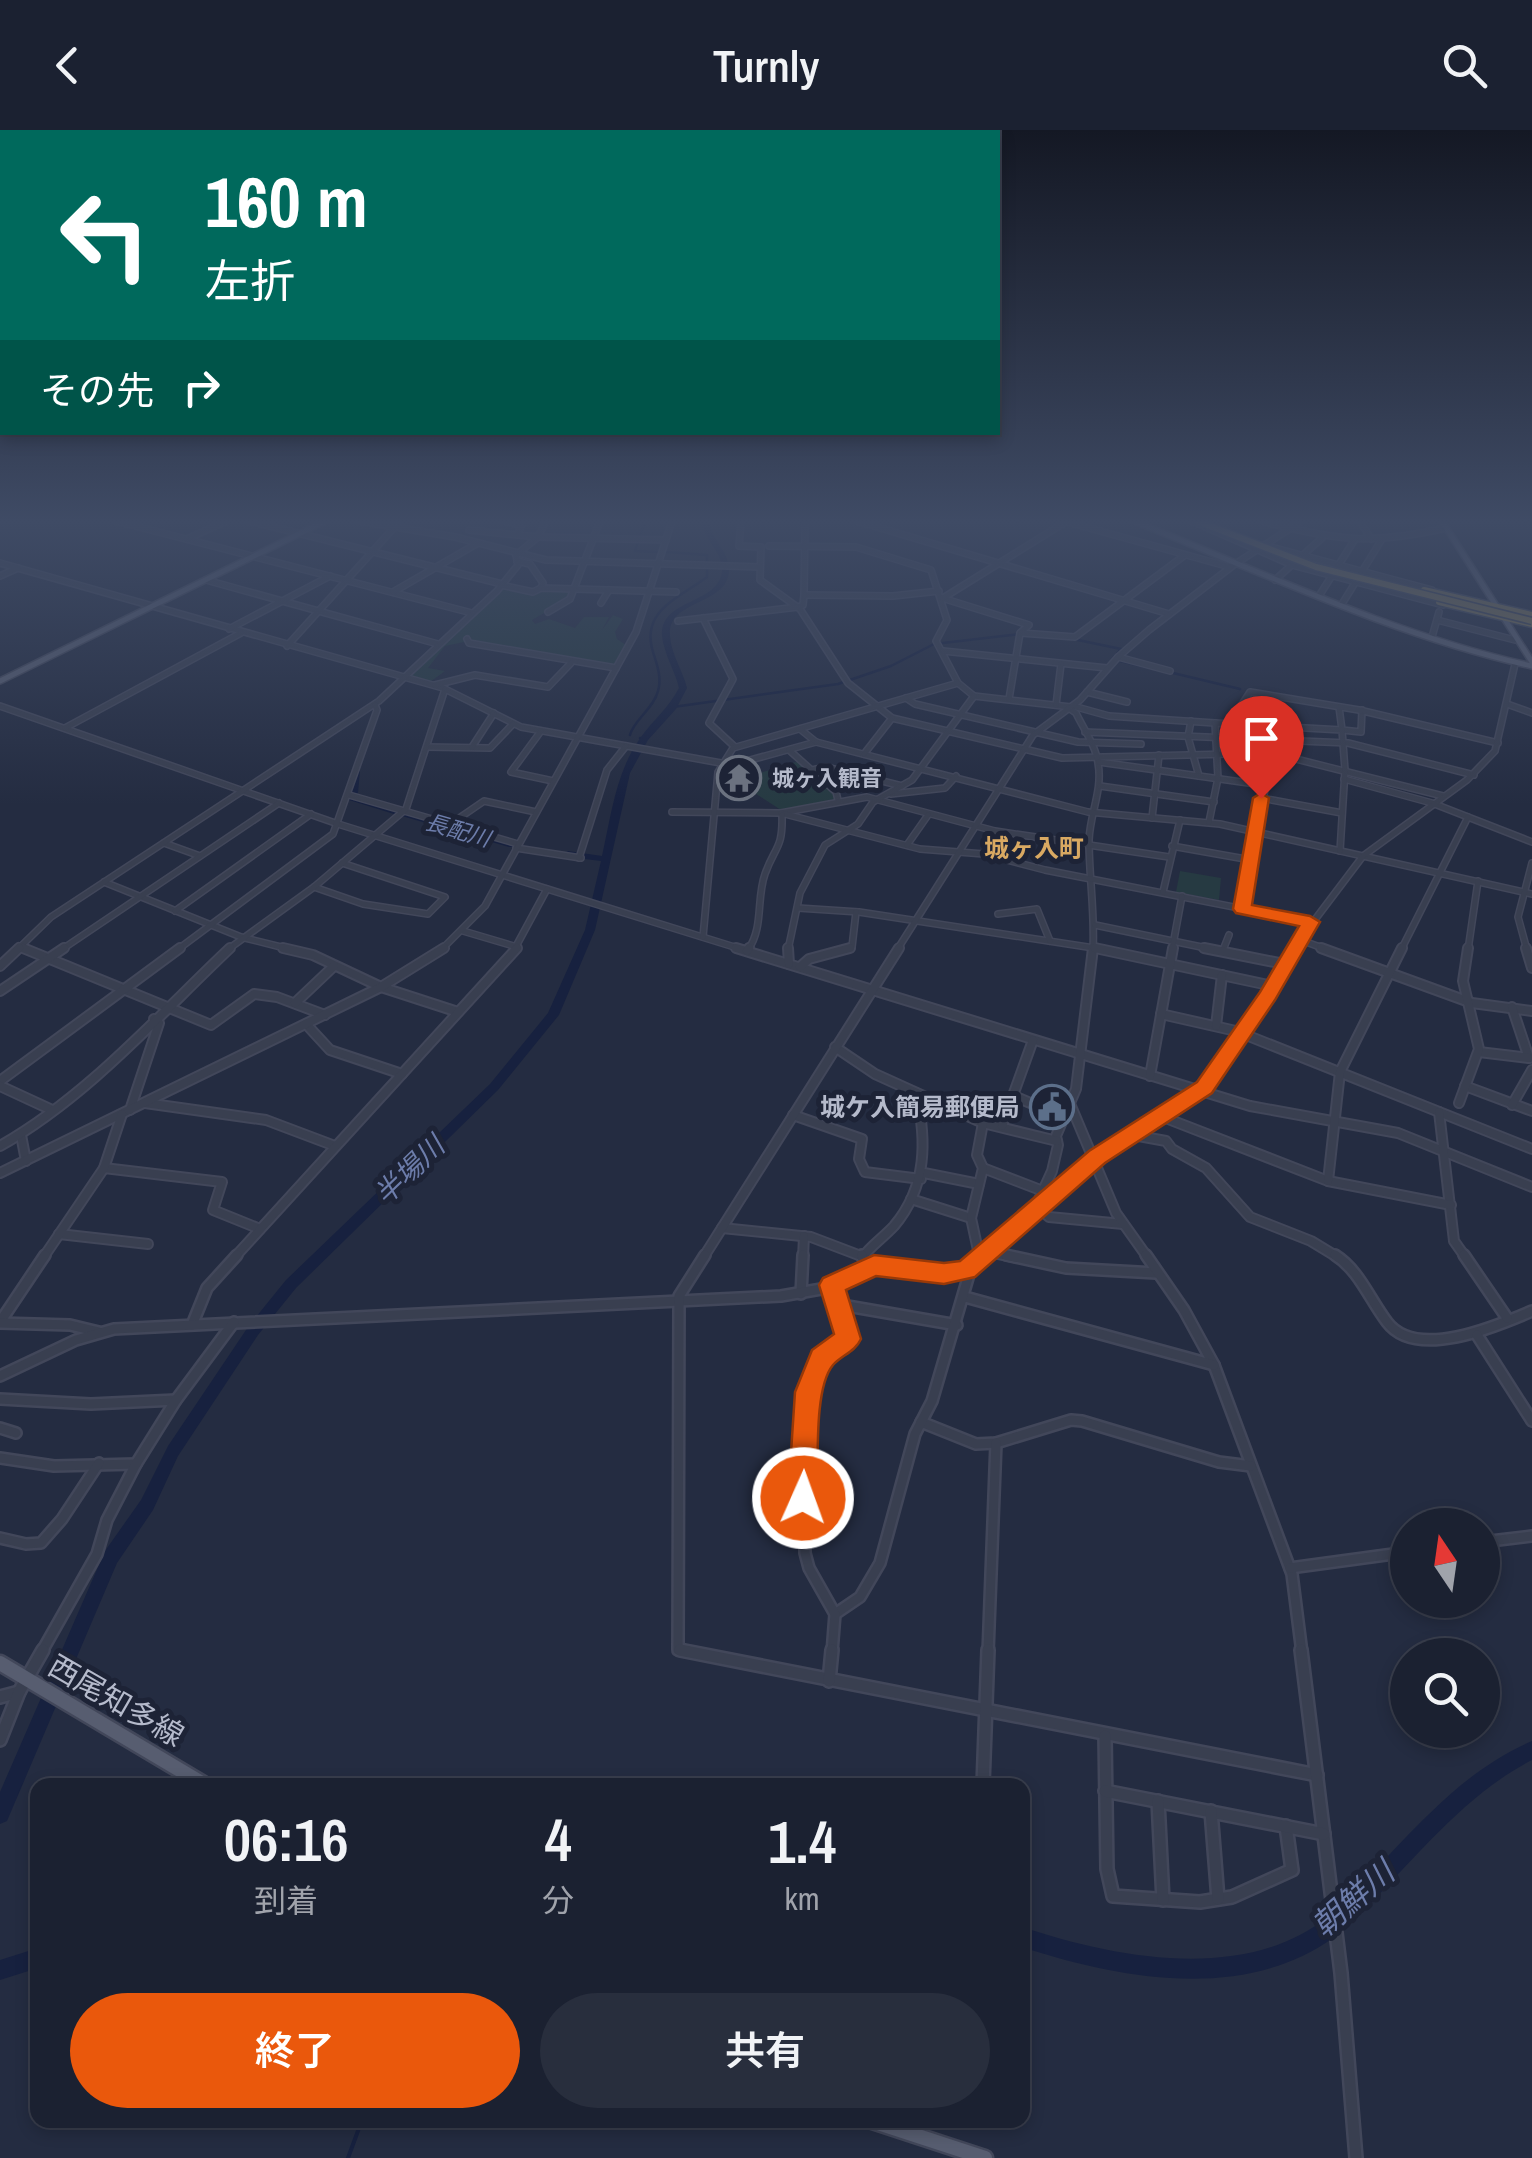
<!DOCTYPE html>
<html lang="ja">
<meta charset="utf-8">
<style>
:root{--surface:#1b2131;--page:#282e3d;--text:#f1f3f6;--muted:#a0a3ab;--line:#393e4d;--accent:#ea580c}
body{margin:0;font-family:"Archivo Narrow","Noto Sans JP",sans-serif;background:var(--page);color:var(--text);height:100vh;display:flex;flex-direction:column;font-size:38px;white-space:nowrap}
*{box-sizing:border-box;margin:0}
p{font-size:32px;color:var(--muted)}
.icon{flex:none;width:55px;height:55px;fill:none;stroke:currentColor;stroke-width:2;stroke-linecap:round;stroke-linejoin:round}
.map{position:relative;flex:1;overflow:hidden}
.panel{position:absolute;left:30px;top:1648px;width:1000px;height:350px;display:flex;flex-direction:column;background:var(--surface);border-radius:20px;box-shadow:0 5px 15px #0003,0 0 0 2px var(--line)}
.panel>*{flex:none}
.hud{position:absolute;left:0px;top:0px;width:1000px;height:305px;box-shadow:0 5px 15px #0003,0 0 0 2px var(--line);background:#00695c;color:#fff;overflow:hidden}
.needle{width:65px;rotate:347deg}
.controls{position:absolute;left:1390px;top:1378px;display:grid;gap:20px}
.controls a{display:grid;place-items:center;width:110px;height:110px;border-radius:50%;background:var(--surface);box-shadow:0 5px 15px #0003,0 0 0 2px var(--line);font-size:50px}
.pin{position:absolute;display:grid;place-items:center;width:85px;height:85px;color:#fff;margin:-102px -42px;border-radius:50% 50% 50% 0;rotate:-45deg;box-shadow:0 0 10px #0007}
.pin .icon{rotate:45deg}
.me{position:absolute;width:110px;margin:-55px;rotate:2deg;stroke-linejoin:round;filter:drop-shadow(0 0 8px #0008)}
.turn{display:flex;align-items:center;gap:35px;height:210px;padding:0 40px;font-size:45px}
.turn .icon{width:130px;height:130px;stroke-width:2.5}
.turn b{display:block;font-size:70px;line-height:85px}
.then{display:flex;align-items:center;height:95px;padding:0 40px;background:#0003;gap:20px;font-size:38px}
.eta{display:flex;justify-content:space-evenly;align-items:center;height:170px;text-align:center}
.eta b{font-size:60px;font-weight:600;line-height:70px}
.primary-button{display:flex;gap:20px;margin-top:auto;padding:20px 40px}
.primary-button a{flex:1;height:115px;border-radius:60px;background:var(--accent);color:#fff;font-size:40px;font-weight:600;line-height:115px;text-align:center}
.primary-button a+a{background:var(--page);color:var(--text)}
header{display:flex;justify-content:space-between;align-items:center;height:130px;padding:0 40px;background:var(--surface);font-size:45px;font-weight:600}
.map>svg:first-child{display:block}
</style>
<header><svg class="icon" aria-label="back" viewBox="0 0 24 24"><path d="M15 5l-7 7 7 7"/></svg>Turnly<svg class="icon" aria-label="search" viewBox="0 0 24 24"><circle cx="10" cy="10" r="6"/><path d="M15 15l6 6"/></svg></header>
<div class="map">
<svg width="1532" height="2028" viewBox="0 0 1532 2028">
<rect width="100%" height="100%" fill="#242c41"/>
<g fill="#263a42">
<polygon points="502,457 536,464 547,460 571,461 568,469 532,490 535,494 549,489 575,498 584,487 609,487 602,500 613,485 623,489 615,502 617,509 626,515 615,535 469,511 445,516 428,538 445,541 430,552 410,547"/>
<polygon points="799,631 835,664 835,669 784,682 753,662 759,651 753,645"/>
<polygon points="1180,741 1221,748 1219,770 1176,762"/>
</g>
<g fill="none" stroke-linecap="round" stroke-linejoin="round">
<g stroke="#17213f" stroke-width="2.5">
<polyline points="639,409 645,391"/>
<polyline points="638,411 635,421 658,422"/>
<polyline points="1073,509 1121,519 1112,529"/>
<polyline points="1120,531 1146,537"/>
<polyline points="1173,543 1240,559"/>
<polyline points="673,577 838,554 891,536 934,514 1020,504"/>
<path d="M630 605C633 591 654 578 658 561 662 547 657 535 653 522 640 481 679 468 707 447V425L667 422"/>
<polyline points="640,608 644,609"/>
</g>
<polyline stroke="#17213f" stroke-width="4" points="348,2028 362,1990"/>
<g fill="#17213f" fill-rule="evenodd">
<path d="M702 391H708C711 410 730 422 729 441 727 476 667 469 670 506 671 524 683 541 687 558L676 579 648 610 630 643 595 800 559 885 498 960 296 1158 258 1205 178 1326 153 1380 117 1433 7 1691 0 1694V1662L105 1421 141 1370 168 1316 248 1197 286 1150 490 954 548 883 585 800 601 731 568 727 563 724 568 721 602 726C611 686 616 641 641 607 654 589 667 580 679 558 675 541 664 524 662 506 660 468 719 475 722 441 723 422 704 410 702 391Z"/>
<polygon points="356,638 360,641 358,663 353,666 400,680 400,684 394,684 349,670 347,668 352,665 348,663 352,641"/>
<polygon points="405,681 515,713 517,715 515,717 509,717 402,686 402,682"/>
<path d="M1532 1611V1630C1466 1664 1418 1725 1367 1777 1356 1788 1345 1800 1333 1808 1243 1872 1120 1849 1022 1817V1797C1116 1828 1247 1854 1330 1785 1394 1726 1449 1646 1532 1611Z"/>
<polygon points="38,1818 38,1838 0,1850 0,1830"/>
</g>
<defs>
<g id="minor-far3">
<polyline points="116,391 472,483"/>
<polyline points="249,391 502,454"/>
<polyline points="359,391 455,407 546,430 760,437"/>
<polyline points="503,391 522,395 517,405"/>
<polyline points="741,391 739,416 761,417 760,450 800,479 848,553 892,588 1062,628 1272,623 1443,666"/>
<polyline points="857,391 1169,484"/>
<polyline points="1064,391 1230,437"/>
<polyline points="1192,391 1292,435 1443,475"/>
<path d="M1262 391C1337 411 1370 415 1446 398"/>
<polyline points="1360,391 1371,409"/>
<polyline points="469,400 538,407 666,410"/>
<polyline points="187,409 226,391"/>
<polyline points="769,416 856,417 931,440 947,490 936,511 958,553 974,566 1071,577"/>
<polyline points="1271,417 1432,460"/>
<polyline points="516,425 538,407 546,391"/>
<polyline points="517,431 530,434 543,453 541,458"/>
<polyline points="0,433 443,558 521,597 732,635 816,612"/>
<polyline points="1338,436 1355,409"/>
<polyline points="0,446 18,438"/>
<polyline points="206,450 438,514"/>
<polyline points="1275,450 1322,408"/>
<polyline points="501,455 533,462 541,458 676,462"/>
<polyline points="393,462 478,413"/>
<polyline points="804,465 893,466 939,461"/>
<polyline points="1319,466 1331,447"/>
<polyline points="942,468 1029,495 1020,503 1009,569"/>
<polyline points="943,468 1067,391"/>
<polyline points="601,473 609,460"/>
<polyline points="1342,474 1382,409"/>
<polyline points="798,477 803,475 804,465 805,391"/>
<polyline points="548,482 570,469 600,391"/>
<polyline points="703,488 733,549 709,593 735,617"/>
<polyline points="1437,490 1515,510"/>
<polyline points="678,491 798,477"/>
<polyline points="229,499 330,446"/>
<polyline points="1021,503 1075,507 1185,425"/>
<polyline points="1432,507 1439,482"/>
<polyline points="467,509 469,513 616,538"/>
<polyline points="287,516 400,391"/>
<polyline points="943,521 1107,538"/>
<polyline points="1118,527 1170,541"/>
<polyline points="435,555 475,545 548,557 571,533"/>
<polyline points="1087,562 1127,572"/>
<polyline points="906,568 915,574 1078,612 1141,614"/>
<polyline points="1507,574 1532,583"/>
<polyline points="1056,575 1061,534"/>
<polyline points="0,576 338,694 744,820"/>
<polyline points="1073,576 1109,586 1215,593"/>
<polyline points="1339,577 1342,600 1361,602 1362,580"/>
<path d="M1070 579 1076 583C1083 598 1096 616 1098 633 1103 660 1090 683 1089 710 1089 747 1095 783 1093 820"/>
<polyline points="1191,591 1188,607 1199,646"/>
<polyline points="1230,593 1250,562 1359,580 1498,613"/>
<polyline points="65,598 241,503"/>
<polyline points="800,599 816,612 1088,682 1220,694 1532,764"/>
<polyline points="541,601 511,642 553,651"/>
<polyline points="1085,602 1348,613 1474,645"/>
<polyline points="427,617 490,618 513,594"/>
<polyline points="472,617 494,583"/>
<polyline points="789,620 836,662 838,670"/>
<polyline points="864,624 892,588"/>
<polyline points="1099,632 1263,655"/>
<polyline points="812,640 826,637 902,656"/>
<polyline points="1344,649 1432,673 1532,712"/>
<polyline points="1100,656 1214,672"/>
<polyline points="891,664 945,658 956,646"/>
<polyline points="349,665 518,714"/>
<polyline points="1261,668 1342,683"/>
<polyline points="672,682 781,683 867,667 995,701 1169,727"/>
<polyline points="781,683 920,719 984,724 1045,740 1310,792"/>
<polyline points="1152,688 1159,625"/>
<polyline points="1209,692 1218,648 1215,593 1342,600 1345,640 1340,721"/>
<polyline points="449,695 484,671 536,682"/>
<polyline points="164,713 200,726"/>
<polyline points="907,715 928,685"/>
<polyline points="1172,716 1251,730"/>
<polyline points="516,718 581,728"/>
<polyline points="579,728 607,640 626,616"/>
<polyline points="104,752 241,807 293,820"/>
<polyline points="314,757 363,774 428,784 445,767 342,733"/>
<polyline points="1163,762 1180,690"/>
<polyline points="798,778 859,782 1107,820"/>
<polyline points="1242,779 1272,623 1268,595"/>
<polyline points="175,781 311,684"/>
<polyline points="998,784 1037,779 1050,811"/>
<polyline points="1095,795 1216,820"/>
<polyline points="463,801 517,817"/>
<polyline points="703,807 718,642 733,618 958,553"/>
<polyline points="1298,809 1328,820"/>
<polyline points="19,816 28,820"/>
<polyline points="17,820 51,787 379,571 497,461 518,435 516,425"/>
<polyline points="61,820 279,673"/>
<polyline points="177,820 333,704 377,580 375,575"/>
<polyline points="227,820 314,757 406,679 445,559"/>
<polyline points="441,820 485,776 636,502 672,391"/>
<polyline points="514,820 547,759"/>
<path d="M748 820C764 797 756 769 765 744 775 716 783 719 782 685"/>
<polyline points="788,820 800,763 825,715 858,694 873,672 912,650 974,566"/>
<polyline points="841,820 852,817 856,782"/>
<polyline points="897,820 1033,605 1080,570 1118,527 1149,500 1235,434 1302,391"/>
<polyline points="1172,820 1182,766"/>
<polyline points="1223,820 1229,805"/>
<polyline points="1292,820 1363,726 1467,650 1495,621 1515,534"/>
<polyline points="1401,820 1468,687"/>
<polyline points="1468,820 1478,751"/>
<polyline points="1527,820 1518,787 1532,733"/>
</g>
<g id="minor-far2">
<polyline points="23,818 211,895 254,864 277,867 325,885"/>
<polyline points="283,818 313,825 381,857 458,882"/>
<polyline points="736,818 1250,976 1398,1003 1532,1057"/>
<polyline points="788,818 789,834"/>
<polyline points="1093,818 1076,959 1056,1006 1058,1015 1052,1041 1036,1076 1049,1087 1123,1094"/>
<polyline points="1095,818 1273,856"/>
<polyline points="1204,818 1284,834"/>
<polyline points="1321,818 1472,873 1532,881"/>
<polyline points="1526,818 1532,838"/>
<polyline points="747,821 749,818"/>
<polyline points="0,836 19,818"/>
<polyline points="800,837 809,829 850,818"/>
<polyline points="0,861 64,818"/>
<polyline points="295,873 334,836"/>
<polyline points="1512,877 1529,928"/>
<polyline points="1161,884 1236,901 1532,1019"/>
<polyline points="306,894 330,920 402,944"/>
<polyline points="1216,896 1222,845"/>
<polyline points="835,917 875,944 983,993 1057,1011"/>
<polyline points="1479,922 1529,928"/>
<polyline points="1150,946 1173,818"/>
<polyline points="0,951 180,818"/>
<polyline points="0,956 52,980"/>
<polyline points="1465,956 1532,981"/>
<polyline points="1014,966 1063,987"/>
<polyline points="145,973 266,990 335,1016"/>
<polyline points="1459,973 1479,919 1463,851 1468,818"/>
<polyline points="1512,975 1532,940"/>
<polyline points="1071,976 1116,1083 1148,1128"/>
<polyline points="130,980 159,893 154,889"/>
<polyline points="1439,982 1454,1111 1466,1128"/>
<polyline points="793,985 862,1009 859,1029 865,1042 921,1049"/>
<polyline points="1163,987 1328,1051 1451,1075"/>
<polyline points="1002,996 1033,910"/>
<polyline points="21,1005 26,1031"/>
<polyline points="1133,1005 1166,1011 1172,1019 1206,1038 1250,1087 1311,1111 1339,1128"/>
<path d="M0 1016C87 967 158 886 230 818"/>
<polyline points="104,1038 222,1052 213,1080 260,1099"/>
<polyline points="983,1038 1043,1061"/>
<polyline points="0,1043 381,857 444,818"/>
<polyline points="924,1043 979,1054"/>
<polyline points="1328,1051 1340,942 1402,818"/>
<polyline points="911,1069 971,1088"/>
<polyline points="722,1098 811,1107 861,1126"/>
<polyline points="59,1104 148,1114"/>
<polyline points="984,1121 1018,1128"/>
<polyline points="979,1125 971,1088 983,1038 977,1025 983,993"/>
<polyline points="43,1128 104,1038 122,984"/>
<polyline points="234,1128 517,818"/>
<polyline points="703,1128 899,818"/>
<polyline points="803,1128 804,1106"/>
<path d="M862 1128C869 1117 884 1107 894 1096 927 1057 927 1010 916 963"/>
<polyline points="980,1128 1097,1027 1204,958 1268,865 1293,818"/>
</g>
<g id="minor-far1">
<polyline points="862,1125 866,1137"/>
<polyline points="1006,1125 1066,1138 1156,1143"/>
<polyline points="1146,1125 1184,1180 1214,1235 1292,1444 1302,1523"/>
<path d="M1335 1125C1359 1140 1370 1170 1387 1192 1416 1231 1497 1196 1532 1181"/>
<polyline points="1464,1125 1507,1188"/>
<polyline points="801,1164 803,1125"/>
<polyline points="965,1167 1214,1235"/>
<polyline points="836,1174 957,1195"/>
<polyline points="0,1192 45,1125"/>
<polyline points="0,1193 70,1195 99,1202"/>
<polyline points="192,1195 207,1158 237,1125"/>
<polyline points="1477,1205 1532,1291"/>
<polyline points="0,1246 76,1210 114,1199 781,1166 827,1158 873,1135 943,1143 966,1140 983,1125"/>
<polyline points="0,1269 91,1274 176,1270"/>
<polyline points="921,1292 976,1314 996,1313 1071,1290 1082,1291 1219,1332 1251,1336"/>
<polyline points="0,1298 16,1303"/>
<polyline points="0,1328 54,1336 136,1334"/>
<polyline points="0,1408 26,1414 41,1413 62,1389 99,1333"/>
<polyline points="1482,1412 1532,1406"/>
<polyline points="1290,1438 1408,1422"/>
<polyline points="835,1484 860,1467 880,1433 915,1304 932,1271 968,1148 966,1140"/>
<polyline points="41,1523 97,1424 107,1390 136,1334 176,1270 234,1192"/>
<polyline points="693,1523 678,1520 679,1166 705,1125"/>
<path d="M832 1523 835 1484 809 1438 805 1423C805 1380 796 1258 822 1228 829 1221 840 1215 848 1209L832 1155"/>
<polyline points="988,1523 996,1313"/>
</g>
<g id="minor">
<polyline points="680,1520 1317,1645"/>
<polyline points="1301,1520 1341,1843 1356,2028"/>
<polyline points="829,1551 832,1520"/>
<polyline points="0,1567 19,1562"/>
<polyline points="1105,1606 1107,1739 1113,1766 1200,1772 1232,1767 1292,1740 1286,1696"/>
<polyline points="0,1610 19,1562 43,1520"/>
<polyline points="983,1655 988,1520"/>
<polyline points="1105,1661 1324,1704"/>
<polyline points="1158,1671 1163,1770"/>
<polyline points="1211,1681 1218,1769"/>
</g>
<g id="major-far1">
<path d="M1134 391C1261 442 1399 507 1532 536"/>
<polyline points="1442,391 1532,532"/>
<polyline points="0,551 325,391"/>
</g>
<g id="major">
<polyline points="0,1533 205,1655"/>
<polyline points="869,1990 985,2028"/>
</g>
<g id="highway">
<polyline points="1424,460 1532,485"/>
<polyline points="1439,472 1532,494"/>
</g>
</defs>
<use href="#minor-far3" stroke="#42475a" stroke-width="8"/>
<use href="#minor-far2" stroke="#42475a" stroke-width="12"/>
<use href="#minor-far1" stroke="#42475a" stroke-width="14"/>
<use href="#minor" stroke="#42475a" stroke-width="16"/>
<use href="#major-far1" stroke="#42475a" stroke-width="8"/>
<use href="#major" stroke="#42475a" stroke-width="19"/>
<use href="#highway" stroke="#404658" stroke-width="9"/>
<use href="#minor-far3" stroke="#393f50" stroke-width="5"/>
<use href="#minor-far2" stroke="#393f50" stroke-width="8"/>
<use href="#minor-far1" stroke="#393f50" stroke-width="9"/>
<use href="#minor" stroke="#393f50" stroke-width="11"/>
<use href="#major-far1" stroke="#575d70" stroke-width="5"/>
<use href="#major" stroke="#575d70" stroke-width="14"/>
<use href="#highway" stroke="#776f55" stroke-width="6"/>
<defs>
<polyline id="highway-bridge" points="1197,391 1316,437 1532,491"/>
</defs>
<use href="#highway-bridge" stroke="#404658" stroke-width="9" stroke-linecap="butt"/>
<use href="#highway-bridge" stroke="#776f55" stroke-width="6"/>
</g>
<linearGradient id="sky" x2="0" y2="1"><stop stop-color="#141824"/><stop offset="0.58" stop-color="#3f4b65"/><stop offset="1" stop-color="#3f4b65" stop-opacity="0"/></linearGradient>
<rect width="1532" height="675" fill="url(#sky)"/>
<path fill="#ea580c" stroke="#983908" stroke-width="2.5" d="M1261 663 1269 668 1252 775 1310 786 1320 792 1275 870 1212 963 1105 1033 975 1147 944 1154 876 1146 846 1160 861 1209C855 1222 842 1225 833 1235 813 1259 819 1336 817 1368L813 1378 803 1382 792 1378 788 1368 795 1262 812 1220 834 1204 819 1155 823 1148 874 1125 944 1133 960 1131 1089 1021 1197 952 1260 862 1299 796 1236 783 1233 779 1253 668Z"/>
<defs>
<symbol id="temple-ring" viewBox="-11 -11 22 22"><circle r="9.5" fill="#1d2336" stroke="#6b7280" stroke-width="1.5"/><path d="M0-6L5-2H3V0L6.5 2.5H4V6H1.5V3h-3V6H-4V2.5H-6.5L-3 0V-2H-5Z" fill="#6b7280"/></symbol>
<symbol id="civic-ring" viewBox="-11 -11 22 22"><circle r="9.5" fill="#1d2336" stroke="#5c6f8a" stroke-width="1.5"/><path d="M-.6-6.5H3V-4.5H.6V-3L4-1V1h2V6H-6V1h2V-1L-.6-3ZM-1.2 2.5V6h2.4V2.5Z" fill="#5c6f8a"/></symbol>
</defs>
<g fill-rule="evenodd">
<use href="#temple-ring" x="714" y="623" width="50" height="50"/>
<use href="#civic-ring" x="1027" y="952" width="50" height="50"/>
</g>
<g text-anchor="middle" stroke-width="10" stroke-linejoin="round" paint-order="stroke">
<g font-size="22" font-weight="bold" fill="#b5bacb" stroke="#1d2336" text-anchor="start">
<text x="772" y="656">城ヶ入観音</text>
</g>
<g font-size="22" font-style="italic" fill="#6d7dab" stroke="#1d2336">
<text transform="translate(458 700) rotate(16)" y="8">長配川</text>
</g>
<g font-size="25" font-weight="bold" fill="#d9a962" stroke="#1d2336">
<text x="1034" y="727">城ヶ入町</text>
</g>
<g font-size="25" font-weight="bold" fill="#b5bacb" stroke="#1d2336" text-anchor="end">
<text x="1020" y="986">城ケ入簡易郵便局</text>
</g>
<g font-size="28" font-style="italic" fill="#6d7dab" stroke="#1d2336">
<text transform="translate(409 1040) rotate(-44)" y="10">半場川</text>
</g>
<g font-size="30" fill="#b5bacb" stroke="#1d2336">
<text transform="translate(116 1571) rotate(30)" y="10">西尾知多線</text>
</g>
<g font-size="32" font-style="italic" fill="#6d7dab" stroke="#1d2336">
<text transform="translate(1353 1769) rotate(-41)" y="11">朝鮮川</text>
</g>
</g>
</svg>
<div class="controls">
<a><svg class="needle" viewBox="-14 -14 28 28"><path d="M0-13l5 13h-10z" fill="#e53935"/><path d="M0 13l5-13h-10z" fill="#a0a3ab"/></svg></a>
<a><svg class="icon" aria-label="search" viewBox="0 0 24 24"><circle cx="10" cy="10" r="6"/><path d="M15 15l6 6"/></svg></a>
</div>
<div class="pin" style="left:1261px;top:668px;background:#d93025"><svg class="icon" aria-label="arrive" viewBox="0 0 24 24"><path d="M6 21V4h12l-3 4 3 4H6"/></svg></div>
<svg class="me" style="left:803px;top:1368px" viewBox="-20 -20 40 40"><circle r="17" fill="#ea580c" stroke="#fff" stroke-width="3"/><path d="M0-11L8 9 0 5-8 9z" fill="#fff"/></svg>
<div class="hud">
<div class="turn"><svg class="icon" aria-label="left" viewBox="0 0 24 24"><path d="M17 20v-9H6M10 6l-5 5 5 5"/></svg><div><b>160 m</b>左折</div></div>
<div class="then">その先<svg class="icon" aria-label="right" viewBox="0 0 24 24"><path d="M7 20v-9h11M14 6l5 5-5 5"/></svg></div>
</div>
<section class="panel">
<div class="eta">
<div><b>06:16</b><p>到着</p></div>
<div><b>4</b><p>分</p></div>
<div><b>1.4</b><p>km</p></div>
</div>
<div class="primary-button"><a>終了</a><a>共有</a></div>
</section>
</div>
